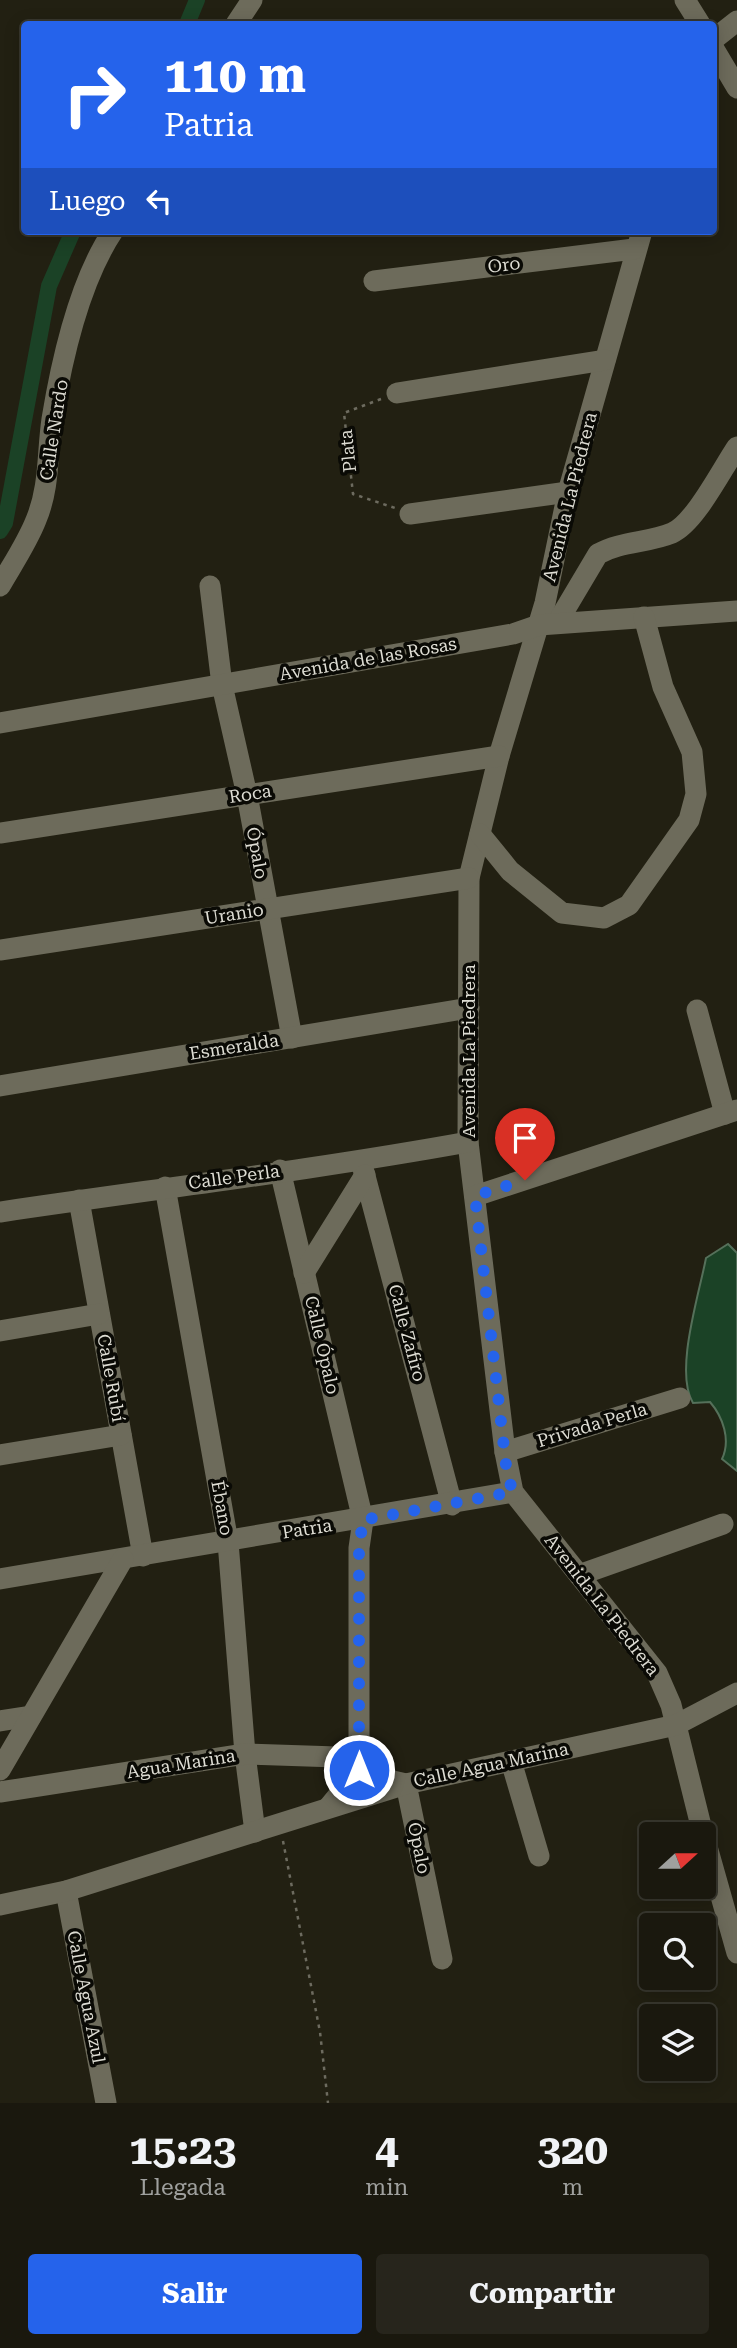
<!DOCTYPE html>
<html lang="es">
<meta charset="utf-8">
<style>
:root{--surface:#1a180e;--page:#27251c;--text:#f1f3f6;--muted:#9fa09e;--line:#38372e;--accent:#2563eb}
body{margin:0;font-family:"Roboto Serif",serif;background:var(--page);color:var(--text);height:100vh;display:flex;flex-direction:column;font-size:26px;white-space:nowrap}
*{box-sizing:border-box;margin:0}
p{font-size:23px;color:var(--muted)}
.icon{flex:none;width:38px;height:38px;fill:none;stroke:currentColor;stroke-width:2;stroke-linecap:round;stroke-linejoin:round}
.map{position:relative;height:2103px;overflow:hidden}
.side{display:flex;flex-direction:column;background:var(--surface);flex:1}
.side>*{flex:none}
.banner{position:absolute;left:21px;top:21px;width:696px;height:214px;border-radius:7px;box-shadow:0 4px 18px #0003,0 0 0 2px var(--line);background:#2563eb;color:#fff;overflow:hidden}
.needle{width:46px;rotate:69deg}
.fabs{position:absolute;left:639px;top:1822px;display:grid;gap:14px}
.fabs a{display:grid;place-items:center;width:77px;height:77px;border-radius:7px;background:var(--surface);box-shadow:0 4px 18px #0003,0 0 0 2px var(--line);font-size:35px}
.pin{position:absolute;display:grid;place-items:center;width:60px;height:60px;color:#fff;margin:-72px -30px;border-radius:50% 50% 50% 0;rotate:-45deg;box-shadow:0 0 7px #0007}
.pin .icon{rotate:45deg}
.me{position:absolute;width:77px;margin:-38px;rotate:0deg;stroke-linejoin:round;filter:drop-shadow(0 0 5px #0008)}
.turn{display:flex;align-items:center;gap:24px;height:147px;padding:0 28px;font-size:32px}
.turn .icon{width:91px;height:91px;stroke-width:2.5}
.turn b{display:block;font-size:49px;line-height:60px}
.then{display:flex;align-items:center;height:66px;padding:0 28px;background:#0003;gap:14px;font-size:26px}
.eta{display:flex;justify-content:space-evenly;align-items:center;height:119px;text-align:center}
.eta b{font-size:42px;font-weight:700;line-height:49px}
.primary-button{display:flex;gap:14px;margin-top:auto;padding:14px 28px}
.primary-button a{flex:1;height:80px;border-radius:7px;background:var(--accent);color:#fff;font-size:28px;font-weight:700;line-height:80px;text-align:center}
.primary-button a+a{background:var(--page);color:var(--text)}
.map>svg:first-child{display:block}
</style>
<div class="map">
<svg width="737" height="2103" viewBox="0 0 737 2103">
<rect width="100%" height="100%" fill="#222012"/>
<path fill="#1b4226" stroke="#55705a" stroke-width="2" d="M728 1244 737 1253V1471L722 1459C731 1440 723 1417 710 1402L693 1403C674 1372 699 1295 706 1258Z"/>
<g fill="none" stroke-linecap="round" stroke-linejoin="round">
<g stroke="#1b4226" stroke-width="16">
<polyline points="187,24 197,0"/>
<polyline points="0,531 5,523 49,286 73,231"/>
</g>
<g stroke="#6d6b5f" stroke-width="2.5" stroke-dasharray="3.5 5" stroke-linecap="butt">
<polyline points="381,399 344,413 353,494 395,508"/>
<polyline points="283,1841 320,2032 328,2103"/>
</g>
<g stroke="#6d6b5b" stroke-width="21">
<polyline points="685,0 700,24"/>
<polyline points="236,24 252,0"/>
<polyline points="714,39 737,21"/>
<polyline points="714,49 737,88"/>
<polyline points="642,231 568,492 545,603 499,756 469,878 468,1142 505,1452 513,1492 657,1673 671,1705 703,1834"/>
<polyline points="374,281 634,249"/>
<polyline points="397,393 605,360"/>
<polyline points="410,514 568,492"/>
<path d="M0 586C12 565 27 543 36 520 50 487 47 453 52 419 62 358 79 282 113 231"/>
<polyline points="210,586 222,685 247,795 292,1038"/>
<path d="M557 623 598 554C621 541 648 543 672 533 695 523 722 469 737 447"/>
<polyline points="0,723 513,634 539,625 737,611"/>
<polyline points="0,833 499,756"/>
<polyline points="480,834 510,871 562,913 604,918 629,905 689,820 696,794 692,752 663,687 644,617"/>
<polyline points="0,950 469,878"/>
<polyline points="697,1010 725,1114"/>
<polyline points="0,1086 469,1008"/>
<polyline points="361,1161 452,1505"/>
<polyline points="280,1170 363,1520 359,1548 359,1770 371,1776 406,1784 442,1959"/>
<polyline points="165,1187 228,1542 245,1754 255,1832"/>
<polyline points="475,1196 737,1110"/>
<polyline points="79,1200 143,1556"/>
<path d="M0 1212C156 1189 313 1170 468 1142"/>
<polyline points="304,1273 365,1175"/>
<polyline points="0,1331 99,1314"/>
<polyline points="505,1452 680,1398"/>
<polyline points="0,1455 121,1435"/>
<polyline points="579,1575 723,1524"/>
<polyline points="0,1579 513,1492"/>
<polyline points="0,1721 31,1716"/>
<polyline points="511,1761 539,1856"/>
<polyline points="0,1770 123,1559"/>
<polyline points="0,1792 245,1754 337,1757 359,1770 328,1808"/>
<polyline points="704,1836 737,1953"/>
<polyline points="66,1891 106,2103"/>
<polyline points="0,1905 66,1891 406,1784 676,1725 737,1693"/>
</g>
</g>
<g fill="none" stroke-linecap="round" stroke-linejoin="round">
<polyline stroke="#2563eb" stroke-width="12" stroke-dasharray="0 21.6" points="359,1770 359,1548 363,1520 513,1492 507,1474 475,1196 525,1180"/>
</g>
<g text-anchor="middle" stroke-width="7" stroke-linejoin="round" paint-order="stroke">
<g font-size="18" fill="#dddcd3" stroke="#0a0a05">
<text transform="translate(504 265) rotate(-7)" y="6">Oro</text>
<text transform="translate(54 430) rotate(-81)" y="6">Calle Nardo</text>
<text transform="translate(348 451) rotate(-96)" y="6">Plata</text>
<text transform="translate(570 497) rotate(-76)" y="6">Avenida La Piedrera</text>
<text transform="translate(368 659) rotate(-10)" y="6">Avenida de las Rosas</text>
<text transform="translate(250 794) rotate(-9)" y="6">Roca</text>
<text transform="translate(257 853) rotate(80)" y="6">Ópalo</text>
<text transform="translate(234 914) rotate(-9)" y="6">Uranio</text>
<text transform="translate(234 1047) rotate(-9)" y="6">Esmeralda</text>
<text transform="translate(469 1051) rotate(-90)" y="6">Avenida La Piedrera</text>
<text transform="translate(234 1177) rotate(-8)" y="6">Calle Perla</text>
<text transform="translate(407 1333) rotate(75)" y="6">Calle Zafiro</text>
<text transform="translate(322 1345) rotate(77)" y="6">Calle Ópalo</text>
<text transform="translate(111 1378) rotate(80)" y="6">Calle Rubí</text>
<text transform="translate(592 1425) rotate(-17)" y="6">Privada Perla</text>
<text transform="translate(222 1508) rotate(80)" y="6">Ébano</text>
<text transform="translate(307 1529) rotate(-9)" y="6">Patria</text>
<text transform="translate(602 1605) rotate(52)" y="6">Avenida La Piedrera</text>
<text transform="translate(181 1764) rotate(-9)" y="6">Agua Marina</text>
<text transform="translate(491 1765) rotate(-12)" y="6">Calle Agua Marina</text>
<text transform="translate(419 1848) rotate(78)" y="6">Ópalo</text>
<text transform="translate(86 1997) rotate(79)" y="6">Calle Agua Azul</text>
</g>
</g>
</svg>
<div class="fabs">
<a><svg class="needle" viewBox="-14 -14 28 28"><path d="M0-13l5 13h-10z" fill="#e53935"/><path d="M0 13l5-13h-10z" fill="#9fa09e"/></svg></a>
<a><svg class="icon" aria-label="search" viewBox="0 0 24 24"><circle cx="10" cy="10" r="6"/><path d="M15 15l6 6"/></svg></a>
<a><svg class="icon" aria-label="layers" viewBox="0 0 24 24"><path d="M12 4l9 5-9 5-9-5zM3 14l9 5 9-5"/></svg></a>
</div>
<div class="pin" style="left:525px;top:1180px;background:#d93025"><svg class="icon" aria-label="arrive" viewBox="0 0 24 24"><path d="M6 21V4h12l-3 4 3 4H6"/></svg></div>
<svg class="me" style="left:359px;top:1770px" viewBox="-20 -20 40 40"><circle r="17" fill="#2563eb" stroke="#fff" stroke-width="3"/><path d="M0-11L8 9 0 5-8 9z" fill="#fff"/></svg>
<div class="banner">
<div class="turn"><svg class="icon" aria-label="right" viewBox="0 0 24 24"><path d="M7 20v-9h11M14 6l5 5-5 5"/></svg><div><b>110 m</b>Patria</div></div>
<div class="then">Luego<svg class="icon" aria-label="left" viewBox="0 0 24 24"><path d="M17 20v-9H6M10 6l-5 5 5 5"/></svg></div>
</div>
</div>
<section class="side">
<div class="eta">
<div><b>15:23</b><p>Llegada</p></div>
<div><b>4</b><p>min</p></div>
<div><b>320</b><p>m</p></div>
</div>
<div class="primary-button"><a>Salir</a><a>Compartir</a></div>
</section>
